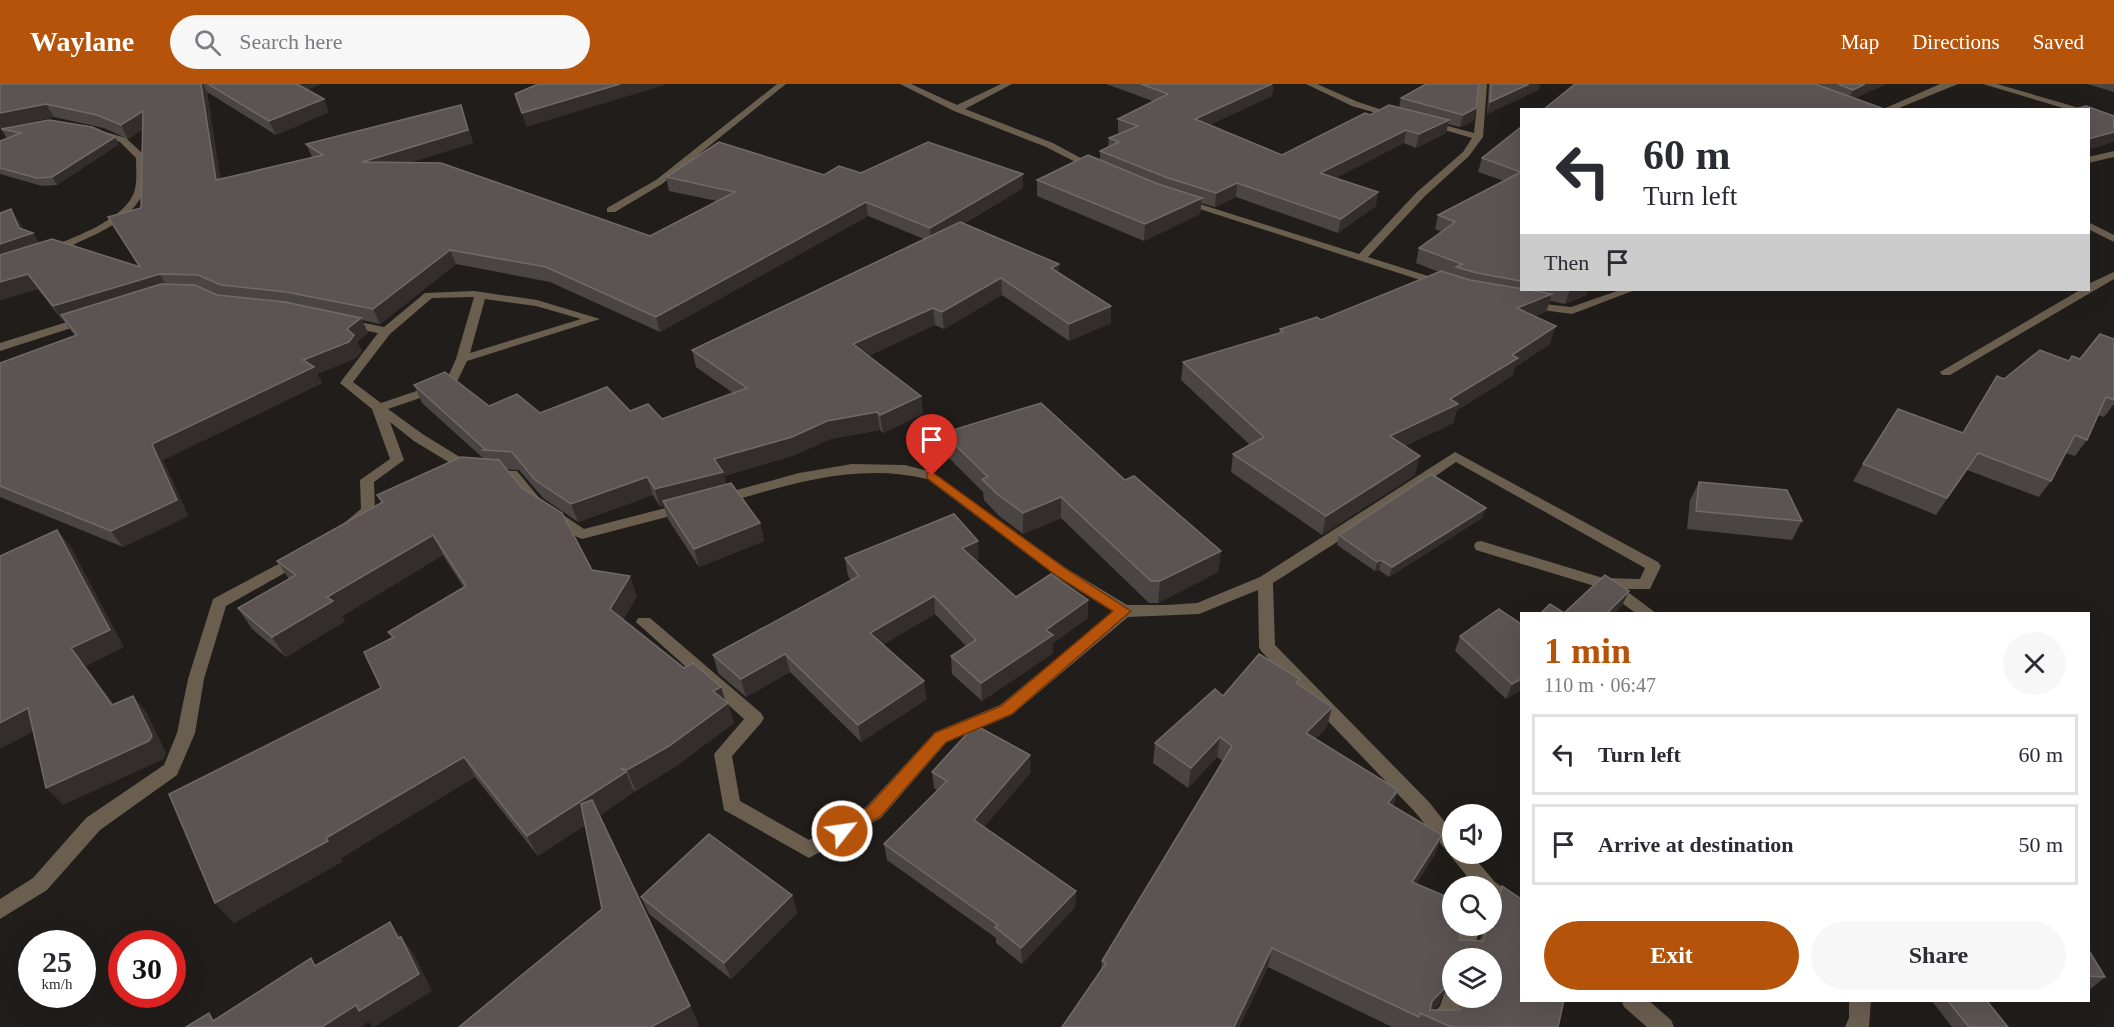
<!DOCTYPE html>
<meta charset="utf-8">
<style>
:root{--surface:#fff;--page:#f7f7f7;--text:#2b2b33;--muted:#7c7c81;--line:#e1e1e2;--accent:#b45309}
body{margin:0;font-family:"Times New Roman",serif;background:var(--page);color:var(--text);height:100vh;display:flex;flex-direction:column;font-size:22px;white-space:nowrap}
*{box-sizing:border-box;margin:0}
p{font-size:20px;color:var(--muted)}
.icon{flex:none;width:33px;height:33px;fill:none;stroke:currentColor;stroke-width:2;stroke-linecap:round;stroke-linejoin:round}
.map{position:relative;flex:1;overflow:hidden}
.drawer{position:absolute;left:1520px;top:528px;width:570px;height:390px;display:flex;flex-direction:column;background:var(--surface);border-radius:0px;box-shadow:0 6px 24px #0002}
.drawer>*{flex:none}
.hud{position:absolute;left:1520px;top:24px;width:570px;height:183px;border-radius:0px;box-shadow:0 6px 24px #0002;background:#fff;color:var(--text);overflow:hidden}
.buttons{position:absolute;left:1442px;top:720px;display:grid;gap:12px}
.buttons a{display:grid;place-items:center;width:60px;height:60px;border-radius:50%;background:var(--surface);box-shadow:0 6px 24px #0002;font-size:30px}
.speed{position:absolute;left:18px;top:846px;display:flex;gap:12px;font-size:30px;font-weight:700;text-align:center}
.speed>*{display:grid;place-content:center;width:78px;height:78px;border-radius:50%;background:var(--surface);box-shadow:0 6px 24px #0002;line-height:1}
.speed small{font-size:15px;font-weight:400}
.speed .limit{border:9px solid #d22;background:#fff;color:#111}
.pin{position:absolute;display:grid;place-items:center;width:51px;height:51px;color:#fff;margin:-62px -26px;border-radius:50% 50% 50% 0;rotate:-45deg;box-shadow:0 0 6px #0007}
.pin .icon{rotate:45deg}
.me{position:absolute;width:66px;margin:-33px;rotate:60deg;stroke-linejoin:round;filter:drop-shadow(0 0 4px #0008)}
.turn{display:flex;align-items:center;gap:21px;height:126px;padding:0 24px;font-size:27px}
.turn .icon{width:78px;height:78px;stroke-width:2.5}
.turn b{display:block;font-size:42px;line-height:51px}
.then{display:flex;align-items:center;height:57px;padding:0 24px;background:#0003;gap:12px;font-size:22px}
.round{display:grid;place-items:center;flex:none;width:63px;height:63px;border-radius:32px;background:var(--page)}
.overview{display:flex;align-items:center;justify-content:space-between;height:102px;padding:0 24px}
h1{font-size:36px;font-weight:700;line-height:45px;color:var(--accent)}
.primary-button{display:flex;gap:12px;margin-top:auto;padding:12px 24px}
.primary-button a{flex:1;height:69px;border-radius:36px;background:var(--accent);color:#fff;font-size:24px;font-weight:700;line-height:69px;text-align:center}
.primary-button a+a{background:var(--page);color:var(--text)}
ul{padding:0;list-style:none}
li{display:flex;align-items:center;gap:18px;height:81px;margin:0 12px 9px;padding:0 12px;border:3px solid var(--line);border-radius:0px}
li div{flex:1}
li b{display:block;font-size:22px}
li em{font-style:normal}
header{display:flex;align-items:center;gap:36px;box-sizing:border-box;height:84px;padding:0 30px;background:var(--accent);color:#fff}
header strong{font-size:28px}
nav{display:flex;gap:33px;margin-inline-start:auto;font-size:21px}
.search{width:420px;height:54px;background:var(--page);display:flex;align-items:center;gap:15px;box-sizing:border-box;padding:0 21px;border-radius:33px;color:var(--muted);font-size:22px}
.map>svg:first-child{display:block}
</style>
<header>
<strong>Waylane</strong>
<div class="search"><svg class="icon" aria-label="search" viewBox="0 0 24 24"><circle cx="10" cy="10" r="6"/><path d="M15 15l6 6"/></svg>Search here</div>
<nav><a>Map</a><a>Directions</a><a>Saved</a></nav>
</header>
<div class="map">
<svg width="2114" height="943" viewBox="0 0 2114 943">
<rect width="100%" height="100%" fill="#211d1a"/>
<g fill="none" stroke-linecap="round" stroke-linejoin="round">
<g fill="#6a5e4f" fill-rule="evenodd">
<polygon points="777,0 786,0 662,100 615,128 607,128 607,124 656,96"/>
<polygon points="900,0 911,0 957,21 1001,0 1012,0 965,25 1053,59 1101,85 1093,87 1046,63 954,27"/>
<polygon points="1306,0 1317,0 1358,18 1401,32 1397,35 1352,22"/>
<polygon points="1479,0 1487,0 1483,53 1469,72 1425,112 1368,173 1447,198 1447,202 1439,202 1178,118 1187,116 1359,170 1417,108 1463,68 1472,54 1424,40 1429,37 1474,49"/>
<polygon points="1940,0 1958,0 1894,26 1881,26"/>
<polygon points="1983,0 1997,0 2086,26 2070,26"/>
<path d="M95 45 126 54 144 71C159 119 116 142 79 158 69 163 55 171 44 169V165C70 155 120 138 133 111 138 100 136 86 136 74L120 58 95 49Z"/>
<polygon points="2114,67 2114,73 2088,79 2088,73"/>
<polygon points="2088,138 2114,151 2114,158 2088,145"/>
<polygon points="2114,188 2114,195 1950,291 1942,291 1940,288 2080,206 2088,206 2088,200"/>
<polygon points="1620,206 1635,206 1572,230 1527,224 1521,221 1527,218 1571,223"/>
<path d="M474 207 537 216 600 235 467 277 455 302 388 325 424 351 481 386 517 387 541 416 584 445 685 419 692 424 690 427 582 455 577 453 531 422 508 394 473 393 414 357 390 338 404 376 374 398 375 427C369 435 357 445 346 442L344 439 361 425 360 396 390 375 372 325 340 299 378 249 341 242 339 239 345 235 384 243 425 209ZM474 213 456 275 446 297 381 319 353 298 390 250 432 214ZM485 215 536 222 581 235 470 269Z"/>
<polygon points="86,232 92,236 90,238 0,267 0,259"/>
<path d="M1455 368 1658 478 1661 482 1650 505H1624L1657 530H1637L1601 504 1476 466 1474 462 1476 458 1481 457 1603 494 1640 495 1645 484 1456 378 1373 435 1273 499 1275 561 1429 718 1452 747V770H1471L1495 798 1521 817V838L1514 835 1491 817V802H1475L1415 728 1261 567 1259 563 1258 506 1199 530 1128 533 1012 631 947 658 881 734 809 774 724 726 714 670 744 635 636 538 638 534H650L761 629 764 634 761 639 732 672 740 717 809 756 867 722 935 648 1000 621 1113 528 1056 492 927 395C855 378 789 401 720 420L715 418 713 415 715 412 799 389 852 380 905 381 932 388 1066 484 1127 521H1167L1197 519 1260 493Z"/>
<polygon points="299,469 307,474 304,478 226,522 204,595 195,649 177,691 100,746 47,806 0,835 0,815 33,794 86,734 164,681 177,649 188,595 213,515"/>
<polygon points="1460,842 1480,842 1472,874 1452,874"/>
<polygon points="1452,904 1452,914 1463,914 1457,934 1448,943 1423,943 1426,936 1440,922 1445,907"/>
<polygon points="1621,916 1648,916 1671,936 1674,943 1647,943 1624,923"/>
<polygon points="1849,916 1871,916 1869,943 1845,943 1849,934"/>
</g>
</g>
<g fill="#4a4443" fill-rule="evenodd">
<polygon points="0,0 320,0 307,6 329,28 276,51 207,8 220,95 312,73 306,60 461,21 473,59 411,78 650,152 717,117 669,107 666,93 824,91 861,89 1023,90 1023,104 963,140 1059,180 1059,189 1111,222 1111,239 1069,257 1002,211 944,245 935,241 868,272 921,312 923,330 883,349 880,346 830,355 795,371 724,392 726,401 760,439 764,457 699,483 668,435 664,422 660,423 653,411 578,438 543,414 519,386 506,385 592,486 637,512 623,536 684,584 721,603 734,639 676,682 636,707 633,706 634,708 600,731 699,941 696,943 459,943 602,825 585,741 538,772 475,693 341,774 343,777 234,839 215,819 381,604 392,554 388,548 464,504 443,471 342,532 345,537 286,573 252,545 238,524 289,495 277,477 381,419 377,411 484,375 422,319 414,301 489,322 540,329 630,327 662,335 733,309 696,283 692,266 924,155 868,132 660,248 550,198 456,180 380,240 362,236 368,249 357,258 362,267 356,274 317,290 322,299 163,376 188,432 123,463 0,413 0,279 75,252 64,237 63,237 38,205 0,216 20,139 23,146 33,149 39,159 139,183 143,45 128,55 104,44 54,33 0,44"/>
<polygon points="1106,0 1273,0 1272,12 1209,41 1282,71 1370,31 1399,23 1401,14 1476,24 1473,37 1460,43 1448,40 1446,49 1416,64 1404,59 1335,94 1376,122 1338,149 1236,113 1215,123 1201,119 1200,130 1144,157 1037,112 1037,96 1100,76 1100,67 1108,63 1109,54 1120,49 1118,48 1118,35 1153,17"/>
<polygon points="1488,0 1540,0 1538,6 1487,30 1489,0"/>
<polygon points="1575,0 1886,0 1855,14"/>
<polygon points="2087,0 2114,0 2114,8"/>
<polygon points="1521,43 1521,206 1588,206 1586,211 1565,220 1550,217 1546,228 1535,232 1550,260 1515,283 1512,292 1457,326 1453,339 1405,362 1415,391 1322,451 1231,388 1233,370 1250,361 1181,296 1183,278 1279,249 1280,245 1321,236 1439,188 1416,179 1419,164 1442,148 1435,145 1438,131 1504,97 1478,88 1482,74"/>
<polygon points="1,45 119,60 57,101 42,102 0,90 0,57 9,54 6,53"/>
<polygon points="2114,255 2114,320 2104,333 2098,331 2087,356 2075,372 2065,369 2051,397 2039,413 1967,386 1936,431 1853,397 1863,380 1963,349 1997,292 2004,295 2068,277 2072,272 2080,275"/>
<polygon points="943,349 1125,396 1221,467 1218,488 1158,519 1149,519 1061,434 1023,450 998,431 984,416 983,408 945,370"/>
<polygon points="1699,398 1802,437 1792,456 1687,445 1690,416"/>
<polygon points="1486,424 1482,434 1389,493 1379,486 1375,487 1337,461 1339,451"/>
<polygon points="845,474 979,475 976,476 1016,513 1088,516 1088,534 1053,559 1053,569 982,617 952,590 951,572 966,562 935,530 883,560 927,615 861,658 790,588 746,613 718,589 713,571 851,496 848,492"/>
<polygon points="1521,540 1521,606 1506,615 1455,567 1460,552"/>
<path d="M1299 601 1327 643 1315 655 1398 706 1393 722 1442 751 1435 770 1416 800 1459 856 1479 857 1485 842H1491V829L1493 821 1502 802 1521 916 1558 943H1392L1268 883 1239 943H1062L1101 887 1102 877 1223 677 1217 673 1188 704 1153 679 1155 659 1223 612ZM1452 874H1491V914H1465L1462 923 1459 926H1432L1438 921 1446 904 1452 902Z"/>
<polygon points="932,688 1031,688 984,743 1076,807 1075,823 1022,880 996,859 996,854 887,776 884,760 937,706 934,704"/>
<polygon points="792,811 797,829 731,895 649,830 641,813"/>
<polygon points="2088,892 2105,893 2088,907"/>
<polygon points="1931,916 1986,916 2008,943 1952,943"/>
</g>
<g fill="#332d2b">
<polygon points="201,0 203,0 207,8 223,110 216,96"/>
<polygon points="293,0 320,0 298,11"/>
<polygon points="620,0 668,0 526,43 522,29"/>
<polygon points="1272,0 1273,0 1272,12 1194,48 1195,35"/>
<polygon points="1529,0 1540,0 1538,6 1487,30 1490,18"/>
<polygon points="1865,0 1886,0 1847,18 1853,6"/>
<polygon points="324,15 329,28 276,51 269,37"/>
<polygon points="46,20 54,33 0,44 0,29"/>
<polygon points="461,21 473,59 368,92 362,78"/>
<polygon points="1476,24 1473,37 1460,43 1463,31"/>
<polygon points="143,27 150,40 128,55 121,41"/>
<polygon points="1449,36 1446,49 1416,64 1419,50"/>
<polygon points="1406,46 1404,59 1318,103 1320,89"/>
<polygon points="2114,48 2114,58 2088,66 2088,55"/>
<polygon points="115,53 119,60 57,101 52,93"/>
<polygon points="1023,90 1023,104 931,158 930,144"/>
<polygon points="1237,99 1236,113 1215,123 1216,109"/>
<polygon points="1378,108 1376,122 1338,149 1341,135"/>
<polygon points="1202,114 1200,130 1144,157 1145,140"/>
<polygon points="866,118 868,132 660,248 656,233"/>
<polygon points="11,125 20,139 25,152 33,149 42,164 0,179 0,160 19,144"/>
<polygon points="450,166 456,180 380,240 373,225"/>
<polygon points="1059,180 1059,197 1051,184"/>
<polygon points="28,190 38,205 0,216 0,198"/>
<polygon points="160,190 168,205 61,231 64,237 63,237 53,222"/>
<polygon points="1001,194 1002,211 944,245 942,228"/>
<polygon points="1570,206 1588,206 1586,211 1565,220"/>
<polygon points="1552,210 1546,228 1511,242 1517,224"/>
<polygon points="1111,222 1111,239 1069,257 1069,240"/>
<polygon points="933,224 935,241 855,278 853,260"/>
<polygon points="361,234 368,249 357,258 362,267 356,274 317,290 322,299 163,376 188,432 123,463 111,447 152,360 303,276"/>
<polygon points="1556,242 1550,260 1515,283 1512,292 1457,326 1453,339 1386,371 1390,352 1450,315 1512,271"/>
<polygon points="921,312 923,330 883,349 880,331"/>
<polygon points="877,328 880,346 830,355 795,371 724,392 727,406 663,417 664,422 660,423 655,405 714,375 827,337"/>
<polygon points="1420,372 1415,391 1322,451 1326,432"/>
<polygon points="647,393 653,411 578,438 571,420"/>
<polygon points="1061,413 1061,434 1023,450 1023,429"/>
<polygon points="1486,424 1482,434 1389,493 1392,483"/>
<polygon points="760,439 764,457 699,483 694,465"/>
<polygon points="57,446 71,463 124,563 86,582 127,638 112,621 71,564"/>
<polygon points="433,451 443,471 342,532 345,537 286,573 272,553 327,513"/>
<polygon points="978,457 979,475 963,482 962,464"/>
<polygon points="1221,467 1218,488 1158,519 1160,497"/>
<polygon points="1381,476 1379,486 1375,487 1377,478"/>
<polygon points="630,492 637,512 617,546 610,525"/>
<polygon points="1629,507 1622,522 1615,530 1606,530"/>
<polygon points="934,512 935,530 873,567 870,549"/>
<polygon points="1088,516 1088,534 1053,559 1053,569 982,617 981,599 1046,546"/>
<polygon points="785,570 790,588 746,613 741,595"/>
<polygon points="1521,595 1521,606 1506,615 1512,600"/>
<polygon points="924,597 927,615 861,658 858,641"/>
<polygon points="721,603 726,620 728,619 734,639 676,682 636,707 627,686 713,607"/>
<polygon points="133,612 147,629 166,669 164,675 63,721 46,704"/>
<polygon points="1332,623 1327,643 1301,669 1306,649"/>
<polygon points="28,624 44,642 0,665 0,639"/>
<polygon points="1220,653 1217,673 1188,704 1191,684"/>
<polygon points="1030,671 1031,688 976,753 974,736"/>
<polygon points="464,673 475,693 341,774 343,777 234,839 215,819"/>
<polygon points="626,688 634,708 538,772 527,752"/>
<polygon points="1398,706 1391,727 1388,719"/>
<polygon points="1442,751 1435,770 1405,817 1412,798"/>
<polygon points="1076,807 1075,823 1022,880 1021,864"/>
<polygon points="792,811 797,829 731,895 724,879"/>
<polygon points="390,838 414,870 432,907 374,943 373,943 368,938 362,943 322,943 398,854"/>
<polygon points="1272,864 1268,883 1239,943 1234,943"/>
<polygon points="1452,888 1452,902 1446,904 1438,921 1427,932 1432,917"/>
<polygon points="690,922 699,941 696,943 651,943"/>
</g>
<g fill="#5b5453" stroke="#706a68" stroke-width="1.5" fill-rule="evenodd">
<polygon points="0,0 201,0 216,96 323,71 306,60 461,21 468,46 362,78 441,79 650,152 735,108 666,93 719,58 824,91 839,82 861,89 928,58 1023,90 930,144 866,118 656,233 546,183 450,166 373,225 286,208 221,201 198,191 160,190 53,222 28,190 0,198 0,171 52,155 140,183 108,133 141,124 143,27 121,41 97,31 46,20 0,29"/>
<polygon points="208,0 297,0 324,15 269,37"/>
<polygon points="538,0 620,0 522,29 515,10"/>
<polygon points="1141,0 1272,0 1195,35 1282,71 1365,29 1370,31 1389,21 1449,36 1419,50 1406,46 1320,89 1378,108 1341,135 1237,99 1216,109 1168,94 1100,67 1119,58 1109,54 1138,42 1118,35 1168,10"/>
<polygon points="1426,0 1479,0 1476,24 1463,31 1401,14"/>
<polygon points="1491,0 1529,0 1490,18"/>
<polygon points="1575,0 1815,0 1887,26 1543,26"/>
<polygon points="1838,0 1865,0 1853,6"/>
<polygon points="2086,22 2114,32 2114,48 2088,55 2088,26 2071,26"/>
<polygon points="49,36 92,43 115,53 52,93 37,94 0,84 0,57 21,49 1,45"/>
<polygon points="1521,43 1521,197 1477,189 1456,183 1462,180 1419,164 1455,138 1438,131 1521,88 1482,74"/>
<polygon points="1088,71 1158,100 1202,114 1145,140 1037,96"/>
<polygon points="11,125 19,144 33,149 0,160 0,129"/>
<polygon points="960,138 1059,180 1051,184 1111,222 1069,240 1001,194 942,228 933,224 853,260 921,312 880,331 877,328 827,337 792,353 714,375 723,388 655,405 647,393 571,420 535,396 512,368 483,366 485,365 414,301 445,288 489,322 517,310 540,329 607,303 630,327 648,320 662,335 747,304 692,266"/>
<polygon points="1441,187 1470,196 1552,210 1517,224 1556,242 1512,271 1518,274 1450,315 1458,320 1390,352 1420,372 1326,432 1233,370 1264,353 1183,278 1283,248 1280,245 1317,233 1321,236"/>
<polygon points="161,200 195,201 217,211 285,218 361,234 347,245 354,251 349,258 303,276 314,283 152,360 177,416 111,447 0,402 0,279 77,251 61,231"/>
<polygon points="2100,250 2114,255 2114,316 2106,313 2087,356 2075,351 2051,397 1978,369 1947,414 1863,380 1898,325 1963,349 1997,292 2004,295 2040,266 2069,277 2072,272 2080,275"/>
<polygon points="1041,319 1125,396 1134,392 1221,467 1160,497 1151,497 1061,413 1023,429 997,410 982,395 988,393 943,349"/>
<polygon points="461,373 499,376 522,404 562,429 592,486 630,492 610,525 684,584 693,579 721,603 713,607 728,619 669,662 627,686 620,684 626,688 527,752 464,673 326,754 328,757 215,819 169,710 381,604 364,568 394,553 388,548 466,502 433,451 327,513 333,517 272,553 238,524 296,491 277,477 383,418 377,411"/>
<polygon points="1431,390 1486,424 1392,483 1381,476 1377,478 1339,451"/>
<polygon points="1699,398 1787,406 1802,437 1696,427"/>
<polygon points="731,399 760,439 694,465 663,417"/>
<polygon points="954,430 978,457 962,464 1016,513 1051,490 1088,516 1046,546 1053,551 981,599 951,572 976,556 934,512 870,549 924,597 858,641 785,570 741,595 713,571 859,492 845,474"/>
<polygon points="57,446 110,546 71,564 112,621 133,612 152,652 149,657 46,704 28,624 0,639 0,472"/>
<polygon points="1605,491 1629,507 1606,530 1540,530 1550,520 1564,529"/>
<polygon points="1499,525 1521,540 1521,595 1512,600 1460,552"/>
<path d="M1259 570 1300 595 1296 599 1332 623 1306 649 1398 706 1388 719 1442 751 1412 798 1452 815V842H1462L1459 856 1483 857 1487 842H1491V832L1494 834 1502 802 1521 815V916H1564L1558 943H1451L1420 929 1419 933 1272 864 1234 943H1062L1106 879 1102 877 1232 662 1220 653 1191 684 1155 659 1215 605 1223 612ZM1452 874H1491V914H1469V916L1459 926H1430L1432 917 1447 902 1452 889Z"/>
<polygon points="975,641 1030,671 974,736 1076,807 1021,864 995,843 998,841 884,760 947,697 932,688"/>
<polygon points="592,716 690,922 651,943 459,943 602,825 581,720"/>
<polygon points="709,750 792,811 724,879 641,813"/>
<polygon points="390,838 398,854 401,853 419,890 359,927 356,921 322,943 186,943 209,929 213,937 311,874 315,882"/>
<polygon points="2088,865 2105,893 2088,892"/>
<polygon points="1947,916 1986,916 2008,943 1969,943"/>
</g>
<polygon fill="#b45309" stroke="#753606" stroke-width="1.5" points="932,388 1066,485 1131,527 1012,630 946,658 880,733 842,754 836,752 833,747 836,742 868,723 935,649 1001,622 1113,527 1057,492 927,394 927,389"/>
</svg>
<div class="buttons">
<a><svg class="icon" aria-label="sound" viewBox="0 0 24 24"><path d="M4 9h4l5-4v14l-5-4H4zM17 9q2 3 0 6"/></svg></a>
<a><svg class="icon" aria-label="search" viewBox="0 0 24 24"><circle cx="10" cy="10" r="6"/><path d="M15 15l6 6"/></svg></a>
<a><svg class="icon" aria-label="layers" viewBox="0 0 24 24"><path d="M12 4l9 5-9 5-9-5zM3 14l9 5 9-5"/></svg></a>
</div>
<div class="speed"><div>25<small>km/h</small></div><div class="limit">30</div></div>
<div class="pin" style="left:932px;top:392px;background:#d93025"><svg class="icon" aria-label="arrive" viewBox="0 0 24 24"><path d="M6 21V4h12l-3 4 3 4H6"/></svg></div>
<svg class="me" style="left:842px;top:747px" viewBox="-20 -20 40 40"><circle r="17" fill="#b45309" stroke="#fff" stroke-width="3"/><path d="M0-11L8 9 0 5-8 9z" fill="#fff"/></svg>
<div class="hud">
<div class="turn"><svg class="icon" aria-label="left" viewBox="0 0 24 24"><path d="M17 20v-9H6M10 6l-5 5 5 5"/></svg><div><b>60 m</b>Turn left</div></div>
<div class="then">Then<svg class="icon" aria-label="arrive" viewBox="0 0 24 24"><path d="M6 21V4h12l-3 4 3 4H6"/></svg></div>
</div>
<section class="drawer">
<div class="overview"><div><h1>1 min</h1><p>110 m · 06:47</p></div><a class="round"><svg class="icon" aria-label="close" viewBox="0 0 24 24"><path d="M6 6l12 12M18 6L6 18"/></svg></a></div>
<ul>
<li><svg class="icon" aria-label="left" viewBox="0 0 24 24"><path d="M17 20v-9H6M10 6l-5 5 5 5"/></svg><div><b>Turn left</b></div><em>60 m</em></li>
<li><svg class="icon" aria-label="arrive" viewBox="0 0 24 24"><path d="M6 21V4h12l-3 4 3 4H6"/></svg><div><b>Arrive at destination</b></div><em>50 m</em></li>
</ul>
<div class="primary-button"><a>Exit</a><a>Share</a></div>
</section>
</div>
